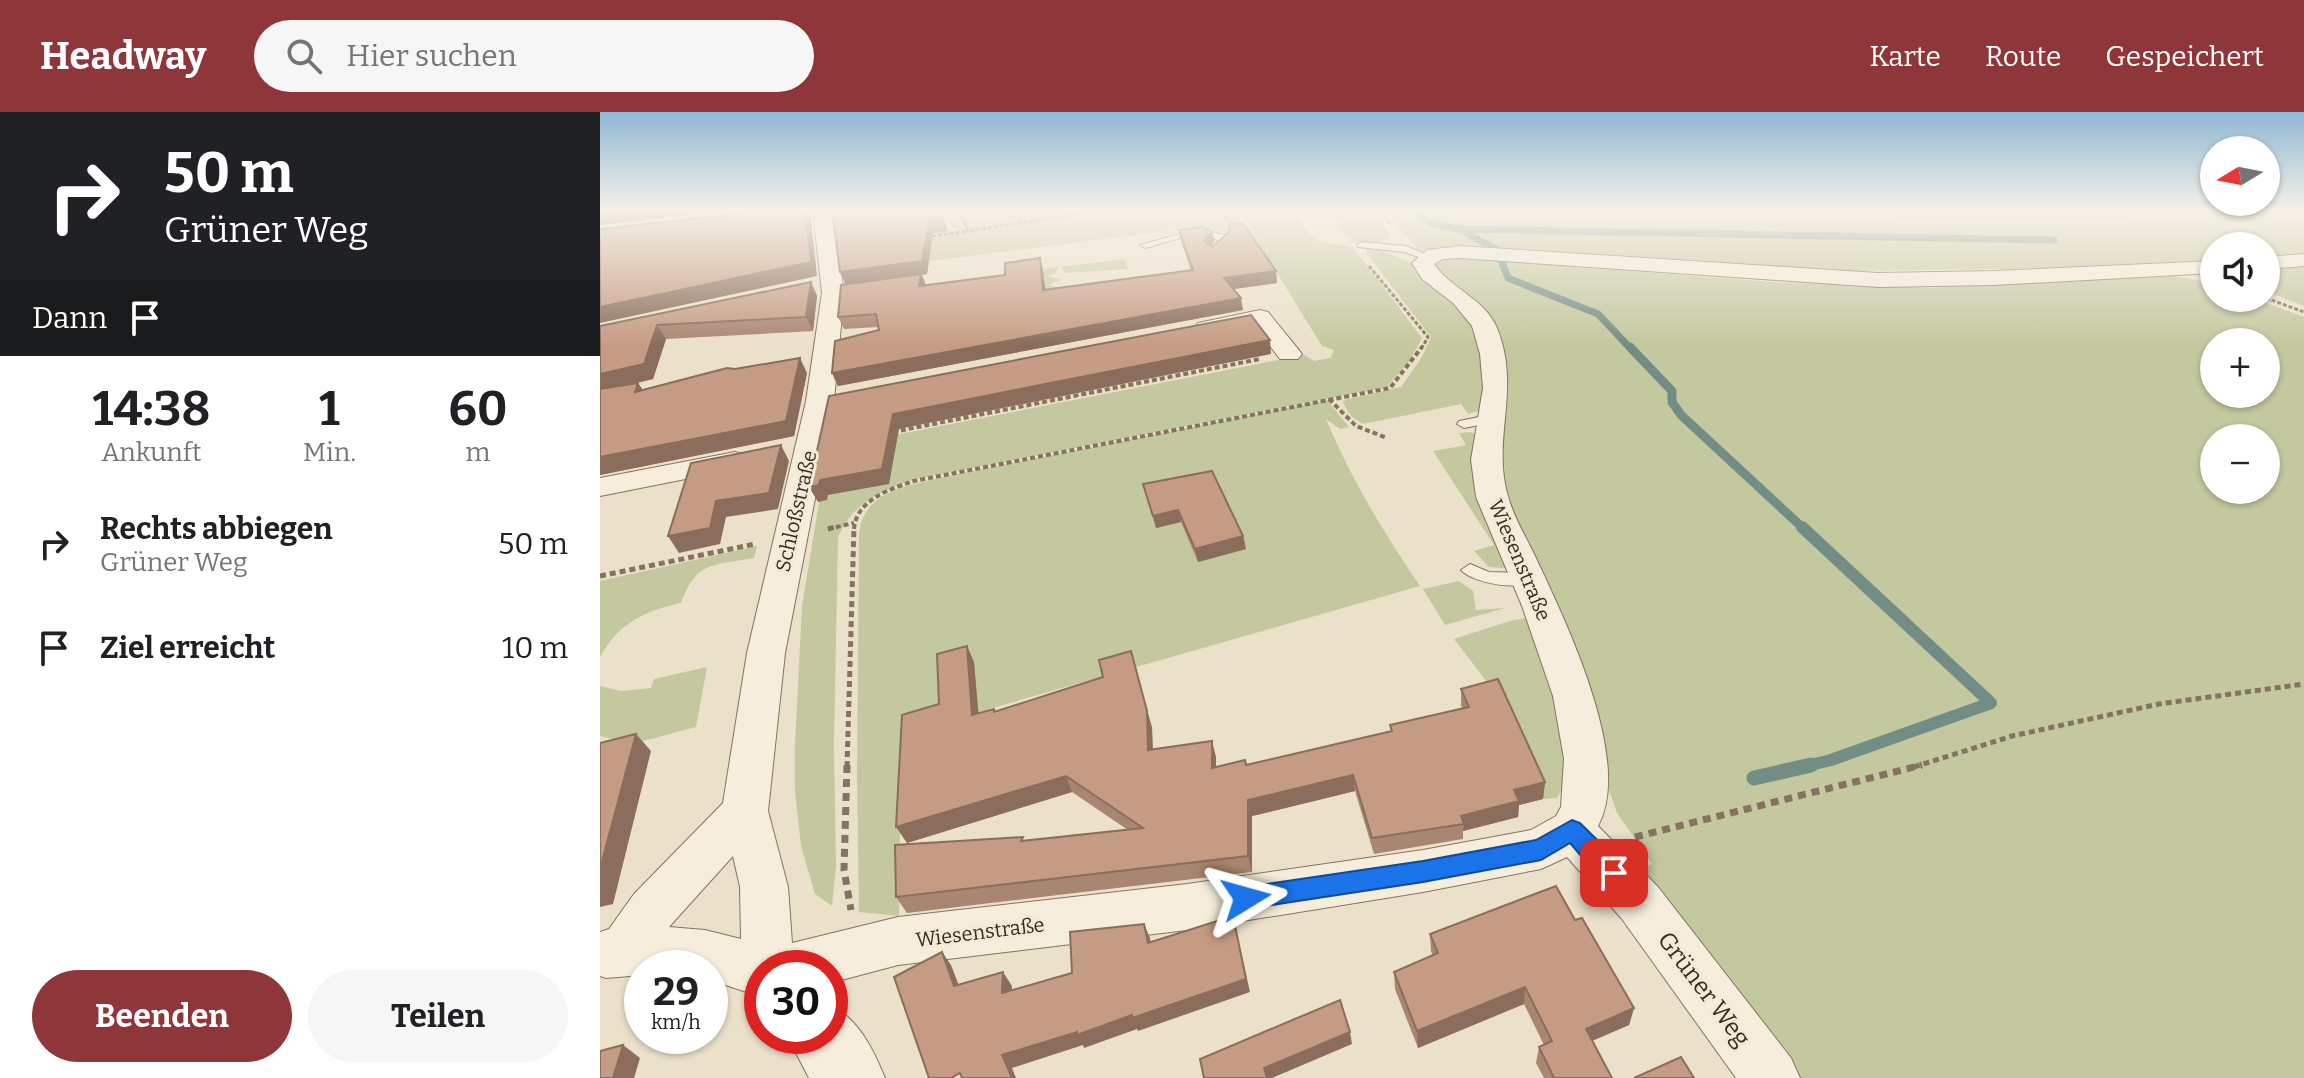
<!DOCTYPE html>
<html lang="de">
<meta charset="utf-8">
<style>
:root{--surface:#fff;--page:#f6f6f6;--text:#202124;--muted:#757577;--accent:#8e3639}
body{margin:0;font-family:Bitter,serif;background:var(--page);color:var(--text);height:100vh;display:flex;flex-direction:column;font-size:30px;white-space:nowrap}
*{box-sizing:border-box;margin:0}
p{font-size:26px;color:var(--muted)}
.icon{flex:none;width:44px;height:44px;fill:none;stroke:currentColor;stroke-width:2;stroke-linecap:round;stroke-linejoin:round}
.map{position:relative;flex:1;overflow:hidden}
.side{display:flex;flex-direction:column;background:var(--surface);width:600px}
.side>*{flex:none}
.guide{background:#202124;color:#fff;overflow:hidden}
.needle{width:52px;rotate:260deg}
.buttons{position:absolute;left:1600px;top:24px;display:grid;gap:16px}
.buttons a{display:grid;place-items:center;width:80px;height:80px;border-radius:50%;background:var(--surface);box-shadow:0 2px 6px #0004;font-size:40px}
.speed{position:absolute;left:24px;top:838px;display:flex;gap:16px;font-size:40px;font-weight:700;text-align:center}
.speed>*{display:grid;place-content:center;width:104px;height:104px;border-radius:50%;background:var(--surface);box-shadow:0 2px 6px #0004;line-height:1}
.speed small{font-size:20px;font-weight:400}
.speed .limit{border:12px solid #d22;background:#fff;color:#111}
.pin{position:absolute;display:grid;place-items:center;width:68px;height:68px;color:#fff;margin:-34px;border-radius:16px;box-shadow:0 4px 12px #0006}
.me{position:absolute;width:88px;margin:-44px;rotate:82deg;stroke-linejoin:round;filter:drop-shadow(0 0 6px #0008)}
.turn{display:flex;align-items:center;gap:28px;height:168px;padding:0 32px;font-size:36px}
.turn .icon{width:104px;height:104px;stroke-width:2.5}
.turn b{display:block;font-size:56px;line-height:68px}
.then{display:flex;align-items:center;height:76px;padding:0 32px;background:#0003;gap:16px;font-size:30px}
.eta{display:flex;justify-content:space-evenly;align-items:center;height:136px;text-align:center}
.eta b{font-size:48px;font-weight:700;line-height:56px}
.action{display:flex;gap:16px;margin-top:auto;padding:16px 32px}
.action a{flex:1;height:92px;border-radius:48px;background:var(--accent);color:#fff;font-size:32px;font-weight:700;line-height:92px;text-align:center}
.action a+a{background:var(--page);color:var(--text)}
ul{padding:0;list-style:none}
li{display:flex;align-items:center;gap:24px;height:104px;padding:0 32px}
li div{flex:1}
li b{display:block;font-size:30px}
li em{font-style:normal}
header{display:flex;align-items:center;gap:48px;box-sizing:border-box;height:112px;padding:0 40px;background:var(--accent);color:#fff}
header strong{font-size:38px}
nav{display:flex;gap:44px;margin-inline-start:auto;font-size:28px}
.search{width:560px;height:72px;background:var(--page);display:flex;align-items:center;gap:20px;box-sizing:border-box;padding:0 28px;border-radius:44px;color:var(--muted);font-size:30px}
main{display:flex;flex:1;min-height:0}
.map>svg:first-child{display:block}
</style>
<header>
<strong>Headway</strong>
<div class="search"><svg class="icon" aria-label="search" viewBox="0 0 24 24"><circle cx="10" cy="10" r="6"/><path d="M15 15l6 6"/></svg>Hier suchen</div>
<nav><a>Karte</a><a>Route</a><a>Gespeichert</a></nav>
</header>
<main>
<section class="side">
<div class="guide">
<div class="turn"><svg class="icon" aria-label="right" viewBox="0 0 24 24"><path d="M7 20v-9h11M14 6l5 5-5 5"/></svg><div><b>50 m</b>Grüner Weg</div></div>
<div class="then">Dann<svg class="icon" aria-label="arrive" viewBox="0 0 24 24"><path d="M6 21V4h12l-3 4 3 4H6"/></svg></div>
</div>
<div class="eta">
<div><b>14:38</b><p>Ankunft</p></div>
<div><b>1</b><p>Min.</p></div>
<div><b>60</b><p>m</p></div>
</div>
<ul>
<li><svg class="icon" aria-label="right" viewBox="0 0 24 24"><path d="M7 20v-9h11M14 6l5 5-5 5"/></svg><div><b>Rechts abbiegen</b><p>Grüner Weg</p></div><em>50 m</em></li>
<li><svg class="icon" aria-label="arrive" viewBox="0 0 24 24"><path d="M6 21V4h12l-3 4 3 4H6"/></svg><div><b>Ziel erreicht</b></div><em>10 m</em></li>
</ul>
<div class="action"><a>Beenden</a><a>Teilen</a></div>
</section>
<div class="map">
<svg width="1704" height="966" viewBox="0 0 1704 966">
<rect width="100%" height="100%" fill="#ebe0ca"/>
<polygon fill="#dfd8b8" points="859,99 1605,99 1599,108 1585,110 1453,113 894,107 876,106"/>
<g fill="#c4c89e" fill-rule="evenodd">
<polygon points="340,99 629,99 637,112 632,121 593,116 329,149 308,125 354,118"/>
<path d="M639 99H691L716 129 753 135 822 226 810 248 787 275 315 367C280 379 254 390 238 425L234 633 236 753 232 794 215 782 201 734 195 679V631L202 494 228 336 704 243 714 249 731 246 734 238 722 234Z"/>
<polygon points="727,99 773,99 770,102 781,107 791,126 775,131 752,130"/>
<path d="M785 99H865L878 106 894 107 1453 113 1585 110 1599 108 1605 99H1704V146L1666 149V134H1614V154L1244 159 909 142 912 150 1173 170 1329 176 1573 164 1614 171V186H1653L1704 205V966H1194L1072 807 1041 757 1052 752 1017 701 913 401 906 372 903 341 905 257 837 161ZM1614 230H1666V282H1614ZM1614 326H1666V378H1614Z"/>
<polygon points="766,136 783,139 811,151 870,208 879,224 885,297 868,302 861,292 763,312 751,304 743,291 744,288 801,275 822,245 831,225 767,142"/>
<polygon points="525,147 528,157 465,161 462,155 458,156 455,162 447,164 461,167 449,173 459,177 446,184 444,157"/>
<polygon points="1704,154 1704,194 1666,179 1666,157"/>
<path d="M727 288 749 315 740 317 726 307C751 367 784 421 820 474L301 622 299 804 259 800 257 664 259 423C262 379 308 374 344 365Z"/>
<polygon points="871,320 874,322 873,348 909,453 904,456 889,455 874,439 894,433 833,339 866,333 859,321"/>
<path d="M157 434 154 446C113 454 97 448 81 491 44 499 19 511 0 545V469Z"/>
<polygon points="859,469 873,479 876,498 905,496 845,513 823,477"/>
<polygon points="932,505 958,577 968,667 957,686 943,687 897,583 854,527 913,508"/>
<polygon points="107,555 96,615 32,632 0,624 0,574 21,579 51,576 54,567"/>
</g>
<g fill="none" stroke-linecap="round" stroke-linejoin="round">
<g stroke="#718d85" stroke-width="7">
<polyline points="819,99 829,110 859,117 896,137"/>
<polyline points="859,117 1454,128"/>
<polyline points="901,148 908,166 998,202 1031,237"/>
</g>
<polyline stroke="#718d85" stroke-width="9" points="1030,235 1072,279 1072,290 1081,303 1204,417"/>
<polyline stroke="#718d85" stroke-width="12" points="1202,415 1391,591 1231,648 1202,655"/>
<polyline stroke="#718d85" stroke-width="15" points="1154,666 1211,653"/>
<defs>
<g id="service">
<path d="M594 118 627 123 629 129 614 143 609 140 619 129C599 115 567 131 545 136L540 133Z"/>
<polygon points="762,130 806,134 832,145 827,148 804,140 758,135 757,133"/>
<polygon points="889,303 896,307 894,310 864,316 857,312 859,309"/>
<path d="M870 452 889 460 928 461 937 467C923 480 874 472 861 458Z"/>
</g>
<g id="minor">
<path d="M213 99H232L244 181 234 289 185 541 168 699 188 775 192 831 298 805 587 772 823 738 931 718 956 704 961 695 964 647 953 584 922 494 876 385 871 348 883 276 880 242 872 214 853 191 822 167 812 151 827 138 860 134 1278 161 1394 159 1614 149V161L1394 173 1278 175 860 146 843 147 834 152C851 177 885 187 897 216 922 278 891 325 908 384 913 404 926 425 935 444 965 508 1034 649 998 714L1058 775 1191 946 1200 966H1136L1022 807 967 745 941 757 823 780 587 818 298 853 230 871V856H162V885L110 868V856H42V863L6 866 0 864V820L9 817 34 782 123 691 147 541 206 289 222 181ZM133 744 140 775 141 827 105 818 69 815Z"/>
<polygon points="1704,142 1704,154 1666,157 1666,145"/>
<polygon points="660,198 668,200 698,237 702,242 698,247 680,247 654,213 607,223 598,221 595,216 598,211"/>
<polygon points="135,340 146,343 150,349 146,355 0,384 0,366"/>
</g>
<path id="tertiary" d="M230 894C258 905 274 939 285 966H209L187 924H230Z"/>
</defs>
<use href="#service" stroke="#857360" stroke-width="2"/>
<use href="#minor" stroke="#857360" stroke-width="2"/>
<use href="#tertiary" stroke="#857360" stroke-width="2"/>
<g stroke="#857360" stroke-width="3" stroke-dasharray="4 2" stroke-linecap="butt">
<polyline points="359,99 368,119 494,99"/>
<polyline points="780,99 791,114"/>
<polyline points="326,125 368,119"/>
<polyline points="769,154 828,225 821,237"/>
<polyline points="1666,186 1704,200"/>
</g>
<g stroke="#857360" stroke-width="4" stroke-dasharray="5 3" stroke-linecap="butt">
<polyline points="729,287 756,314 787,326"/>
<polyline points="293,320 660,247"/>
<polyline points="228,417 254,411"/>
<path d="M254 417C256 388 290 377 314 369L790 276 822 235"/>
</g>
<g stroke="#857360" stroke-width="5" stroke-dasharray="6 4" stroke-linecap="butt">
<polyline points="228,417 235,415"/>
<polyline points="0,464 155,432"/>
<polyline points="247,655 254,415"/>
<polyline points="1314,655 1412,624 1559,592 1704,572"/>
</g>
<g stroke="#857360" stroke-width="7" stroke-dasharray="8 6" stroke-linecap="butt">
<polyline points="247,653 244,758 251,798"/>
<polyline points="1035,725 1322,653"/>
</g>
<use href="#service" fill="#f6eddc" fill-rule="evenodd"/>
<use href="#minor" fill="#f6eddc" fill-rule="evenodd"/>
<use href="#tertiary" fill="#f6eddc" fill-rule="evenodd"/>
</g>
<g fill="#a98671">
<polygon points="341,99 348,119 333,121 327,162 322,163 326,174 405,163 440,146 443,158 445,178 591,158 581,129 579,118 612,119 614,130 611,134 676,159 677,171 633,177 643,198 238,274 232,261 279,218 278,215 244,217 238,205 246,172 240,160"/>
<polygon points="211,170 217,184 213,219 66,227 53,267 33,272 38,271 43,278 135,257 207,261 194,324 0,363 0,214"/>
<polygon points="543,372 643,424 646,437 598,450 581,410 556,416"/>
<polygon points="531,539 552,616 553,637 616,645 616,655 646,653 791,619 790,613 862,596 861,593 861,577 945,670 943,687 919,693 918,705 863,719 863,727 774,742 755,679 652,704 652,760 307,801 296,785 424,729 528,718 472,680 307,731 339,592 374,550 378,601 395,600 503,565"/>
<polygon points="975,808 1034,896 1029,913 992,929 1012,966 944,966 936,951 939,935 944,933 924,892 818,936 795,877 794,860 833,844 831,839 830,822"/>
</g>
<g fill="#8a6d5c">
<polygon points="12,99 125,99 0,113 0,100"/>
<polygon points="205,99 210,99 217,164 0,211 0,195"/>
<polygon points="341,99 348,119 333,121 327,162 322,163 326,174 324,186 246,173 240,160 329,109"/>
<polygon points="612,119 614,130 606,140 604,129"/>
<polygon points="440,146 443,158 447,190 443,178"/>
<polygon points="676,159 677,171 626,178 624,166"/>
<polygon points="211,170 217,184 213,219 206,205"/>
<polygon points="641,186 643,198 238,274 232,261"/>
<polygon points="57,213 66,227 53,267 0,279 0,262"/>
<polygon points="670,228 671,242 299,317 289,372 228,383 227,388 218,390 209,375 220,368 293,302"/>
<polygon points="200,246 207,261 194,324 0,363 0,345"/>
<polygon points="38,271 48,286 35,280"/>
<polygon points="181,333 189,349 178,397 126,405 120,432 79,441 68,424 116,389"/>
<polygon points="578,398 581,410 556,416 553,404"/>
<polygon points="643,424 646,437 598,450 595,437"/>
<polygon points="367,534 374,550 380,619 372,603"/>
<polygon points="531,539 552,616 553,654 548,638"/>
<polygon points="36,622 51,639 13,792 0,795 0,757"/>
<polygon points="612,629 616,645 616,672 612,656"/>
<polygon points="753,663 755,679 652,704 652,760 648,744 648,688"/>
<polygon points="466,664 472,680 307,731 296,715"/>
<polygon points="945,670 943,687 919,693 918,705 863,719 864,712 861,704 914,678"/>
<polygon points="633,804 650,880 538,919 537,917 484,936 483,933 412,956 416,966 412,966 402,943"/>
<polygon points="544,812 550,826 553,845 548,831"/>
<polygon points="342,840 351,853 364,887 354,874"/>
<polygon points="403,860 412,874 411,895 402,881"/>
<polygon points="925,875 924,892 818,936 817,919"/>
<polygon points="1034,896 1029,913 982,933 986,917"/>
<polygon points="750,920 752,932 672,966 667,966 664,956"/>
<polygon points="23,933 40,946 34,966 13,966"/>
</g>
<g fill="#c59c83" stroke="#8a6d5c" stroke-width="2">
<polygon points="163,99 205,99 211,150 0,195 0,117"/>
<polygon points="232,99 341,99 343,106 329,109 322,149 240,160"/>
<polygon points="643,111 676,159 624,166 641,186 232,261 235,229 279,218 276,202 238,205 241,173 321,162 319,174 405,163 405,151 440,146 443,178 593,158 579,118 600,115 612,119 604,129 612,135 629,120 629,112"/>
<polygon points="211,170 206,205 57,213 44,252 0,262 0,214"/>
<polygon points="651,203 670,228 293,302 282,357 220,368 219,373 209,375 229,284"/>
<polygon points="200,246 186,309 0,345 0,277 38,271 35,280 127,256 135,257"/>
<polygon points="181,333 169,381 116,389 110,416 68,424 91,351"/>
<polygon points="612,359 643,424 595,437 578,398 553,404 543,372"/>
<polygon points="367,534 372,603 394,597 394,600 503,565 499,548 531,539 547,599 548,638 612,629 612,656 645,648 646,653 792,619 790,613 869,595 861,577 898,567 945,670 914,678 919,689 861,704 864,712 772,726 753,663 648,688 648,744 296,785 295,733 423,725 421,729 543,716 466,664 296,715 302,603 339,592 337,542"/>
<polygon points="36,622 0,757 0,631"/>
<polygon points="956,774 975,808 982,806 1034,896 986,917 1012,966 954,966 939,935 952,929 925,875 817,919 794,860 838,841 830,822"/>
<polygon points="633,804 646,867 532,906 532,903 477,923 477,920 402,943 412,966 362,966 360,961 351,966 329,966 294,865 342,840 354,874 403,860 402,881 472,861 470,820 544,812 548,831"/>
<polygon points="740,888 750,920 664,956 667,966 604,966 600,947"/>
<polygon points="23,933 13,966 0,966 0,939"/>
<polygon points="1081,945 1094,966 1034,966"/>
</g>
<linearGradient id="sky" x2="0" y2="1"><stop stop-color="#8fb8d5"/><stop offset="0.42" stop-color="#f6f1e7"/><stop offset="1" stop-color="#f6f1e7" stop-opacity="0"/></linearGradient>
<rect width="1704" height="234" fill="url(#sky)"/>
<path fill="#1a73e8" stroke="#114b97" stroke-width="2" d="M972 708 980 711 1023 753 1026 761 1023 768C1002 776 983 745 970 731L941 748 823 770 646 797 637 794 633 786 637 778 646 775 823 749 936 728Z"/>
<g text-anchor="middle" stroke-width="6" stroke-linejoin="round" paint-order="stroke">
<g font-size="20" fill="#372b22" stroke="#f3ead8">
<text transform="translate(196 399) rotate(-77)" y="7">Schloßstraße</text>
<text transform="translate(920 448) rotate(67)" y="7">Wiesenstraße</text>
<text transform="translate(380 820) rotate(-7)" y="7">Wiesenstraße</text>
</g>
<g font-size="24" fill="#372b22" stroke="#f3ead8">
<text transform="translate(1104 877) rotate(53)" y="8">Grüner Weg</text>
</g>
</g>
</svg>
<div class="buttons">
<a><svg class="needle" viewBox="-14 -14 28 28"><path d="M0-13l5 13h-10z" fill="#e53935"/><path d="M0 13l5-13h-10z" fill="#757577"/></svg></a>
<a><svg class="icon" aria-label="sound" viewBox="0 0 24 24"><path d="M4 9h4l5-4v14l-5-4H4zM17 9q2 3 0 6"/></svg></a>
<a>+</a>
<a>−</a>
</div>
<div class="speed"><div>29<small>km/h</small></div><div class="limit">30</div></div>
<div class="pin" style="left:1014px;top:761px;background:#d93025"><svg class="icon" aria-label="arrive" viewBox="0 0 24 24"><path d="M6 21V4h12l-3 4 3 4H6"/></svg></div>
<svg class="me" style="left:646px;top:786px" viewBox="-20 -20 40 40"><path d="M0-17L14 15 0 8-14 15z" fill="#1a73e8" stroke="#fff" stroke-width="4"/></svg>
</div>
</main>
